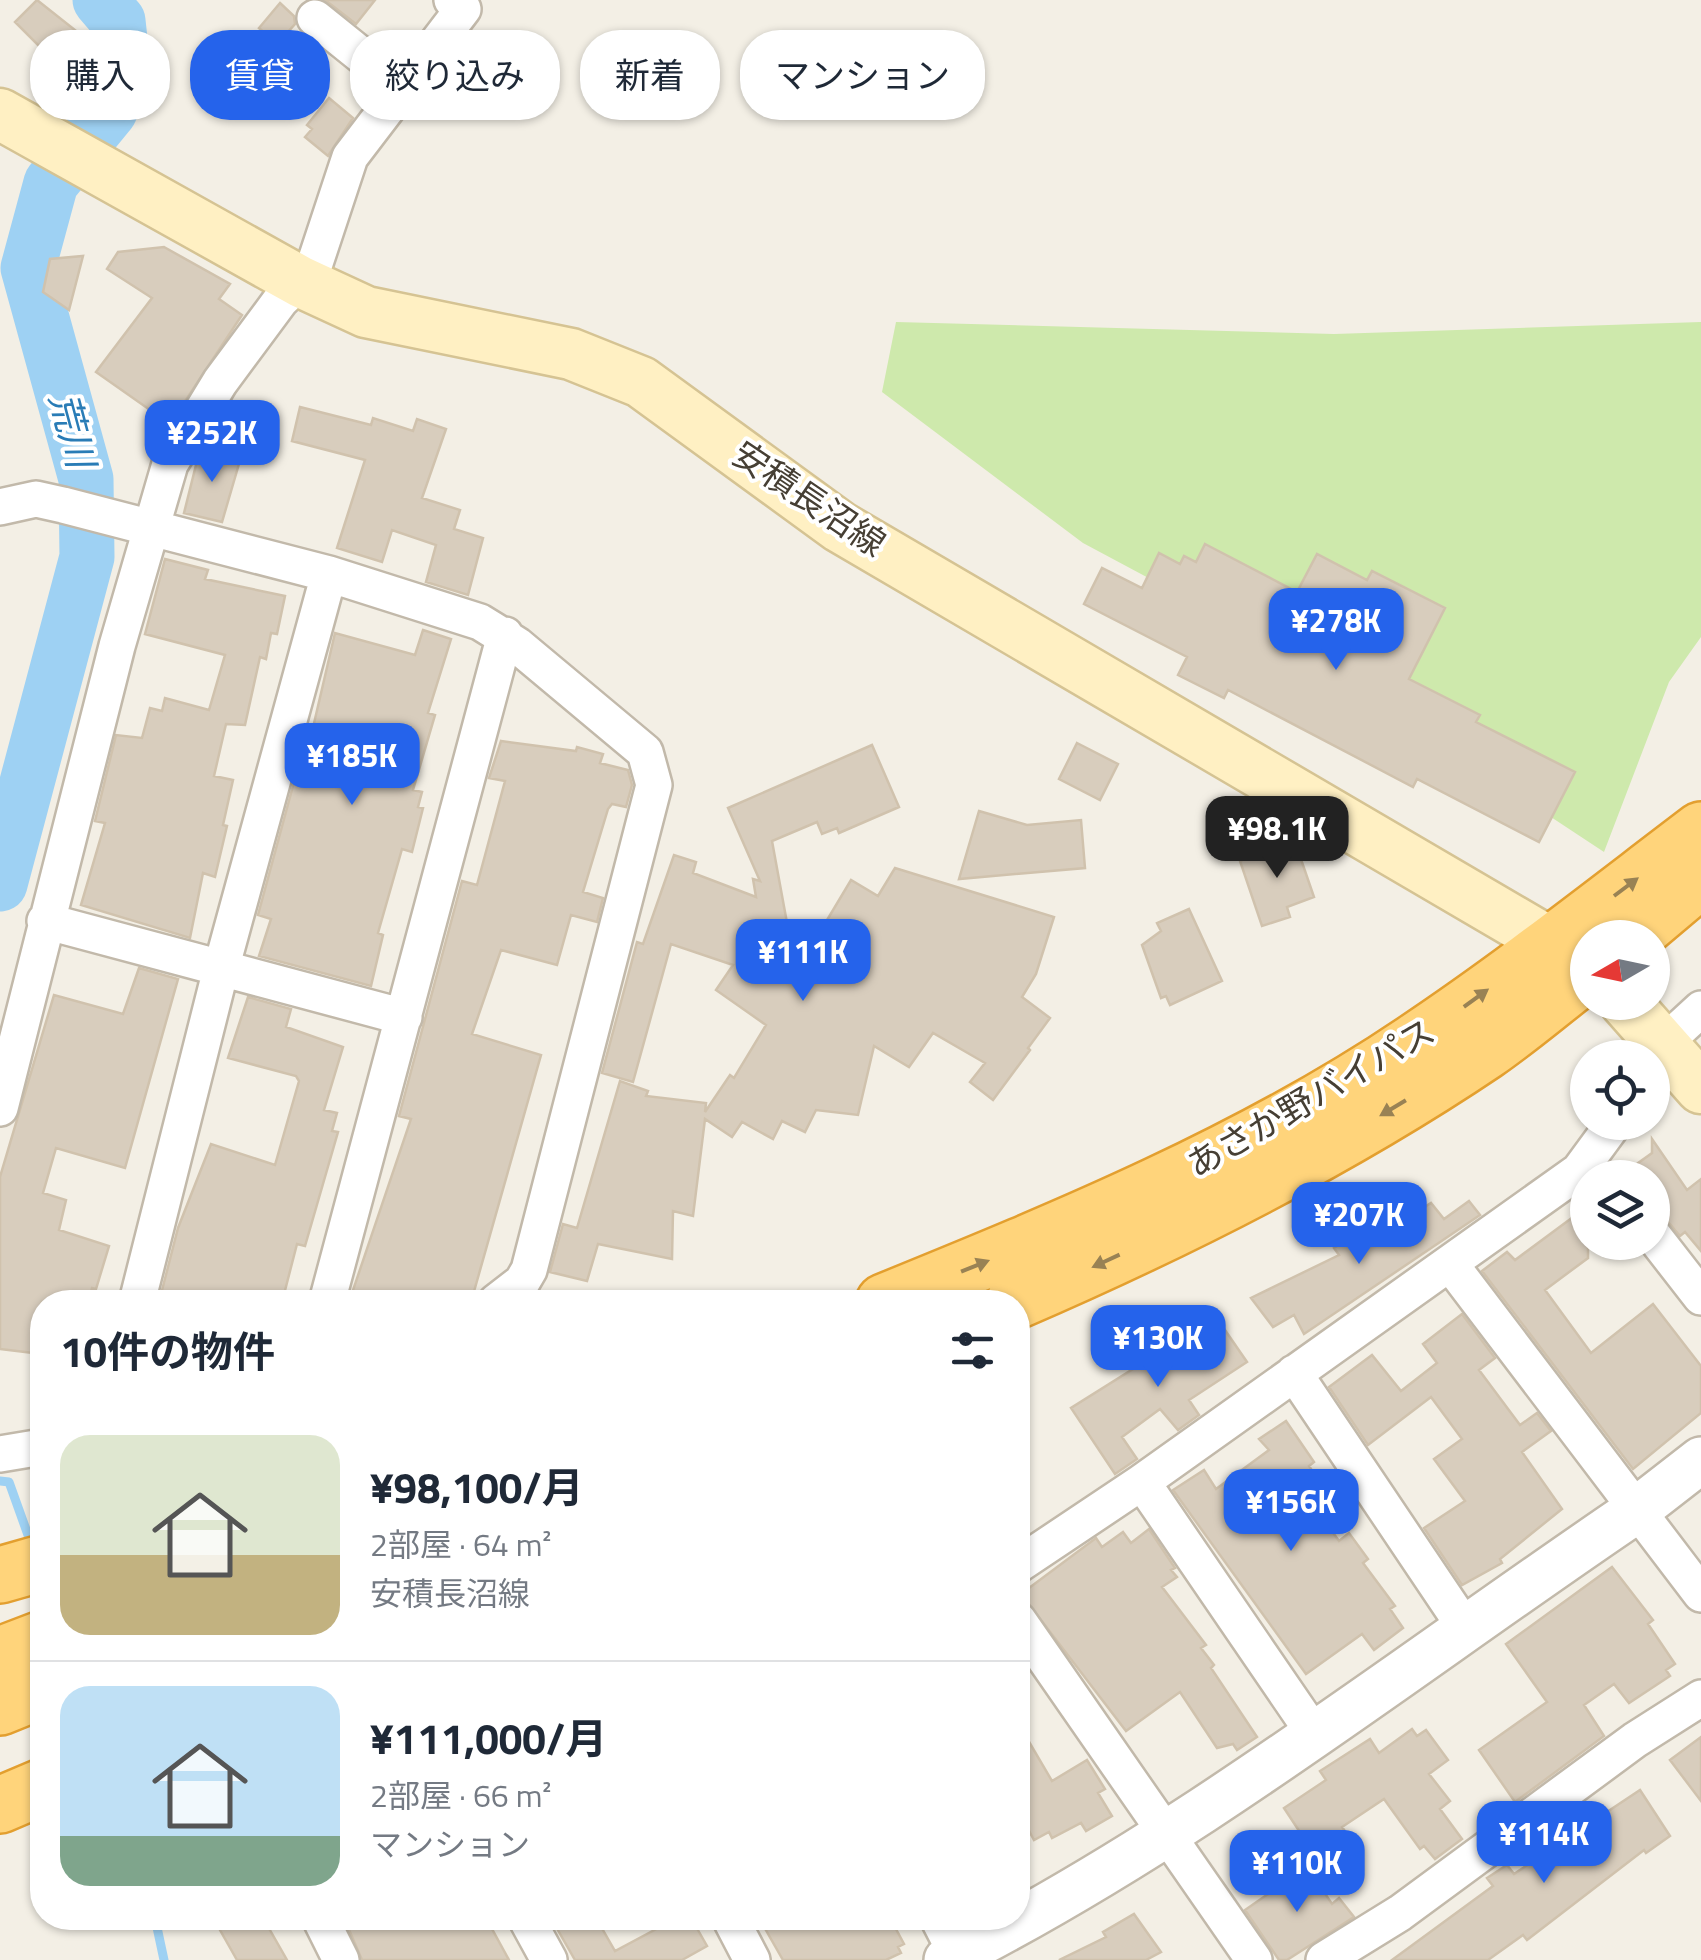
<!DOCTYPE html>
<html lang="ja">
<head>
<meta charset="utf-8">
<style>
  :root { --surface:#fff; --page:#f2f2f3; --text:#1f2937; --muted:#747a83; --line:#e0e1e3; --accent:#2563eb }
  body { margin:0; font-family:"Titillium Web","Noto Sans JP",sans-serif; background:var(--page); color:var(--text); height:100vh; display:flex; flex-direction:column; font-size:38px; white-space:nowrap }
  * { box-sizing:border-box; margin:0 }
  p { font-size:32px; color:var(--muted) }
  .icon { flex:none; width:55px; height:55px; fill:none; stroke:currentColor; stroke-width:2; stroke-linecap:round; stroke-linejoin:round }
  .map { position:relative; flex:1; overflow:hidden }
  .details { position:absolute; left:30px; top:1290px; width:1000px; height:640px; display:flex; flex-direction:column; background:var(--surface); border-radius:40px; box-shadow:0 2px 8px #0004 }
  .details>* { flex:none }
  .top-card { position:absolute; left:30px; top:30px; width:1000px; height:90px; display:flex; gap:20px }
  .needle { width:65px; rotate:261deg }
  .fabs { position:absolute; left:1570px; top:920px; display:grid; gap:20px }
  .fabs a { display:grid; place-items:center; width:100px; height:100px; border-radius:50%; background:var(--surface); box-shadow:0 2px 8px #0004; font-size:50px }
  .price { position:absolute; translate:-50% -85px; padding:0 22px; border-radius:20px; background:var(--accent); color:#fff; font-size:32px; line-height:65px; filter:drop-shadow(0 2px 5px #0008) }
  .price::after { content:''; position:absolute; left:50%; top:60px; width:30px; height:22px; margin-left:-15px; background:inherit; clip-path:polygon(0 0,100% 0,50% 100%) }
  .price.current { background:#222; color:#fff }
  ul { padding:0; list-style:none }
  li { display:flex; align-items:center; gap:30px; height:250px; padding:0 30px }
  li+li { border-top:2px solid var(--line) }
  li span { display:grid; place-items:center; flex:none; width:280px; height:200px; border-radius:30px; color:#555 }
  li>.icon { margin-inline-start:auto }
  span .icon { width:120px; height:120px; fill:#fffc; stroke-width:1 }
  li b { font-size:42px }
  h2 { display:flex; justify-content:space-between; align-items:center; height:120px; padding:0 30px; font-size:42px }
  .chip { padding:0 35px; border-radius:40px; background:var(--surface); box-shadow:0 2px 8px #0004; font-size:35px; line-height:90px }
  .chip.current { background:var(--accent); color:#fff }
  .map>svg:first-child { display:block }
</style>
</head>
<body>
<div class="map">
<svg width="1701" height="1960" viewBox="0 0 1701 1960">
  <rect width="100%" height="100%" fill="#f3efe5"/>
  <path fill="#cee9ac" d="M896 322 1334 334 1701 322V637L1669 682 1604 852 1360 691 1083 543 882 392Z"/>
  <g fill="none" stroke-linecap="round" stroke-linejoin="round">
    <path stroke="#9ed1f3" stroke-width="9" d="M0 1481 9 1482 33 1549
      M155 1918 164 1960"/>
    <path stroke="#9ed1f3" stroke-width="55" d="M0 884 87 557 86 479 28 268 51 183 110 111 120 87 123 67 118 21 100 0"/>
  </g>
  <path fill="#d8cdbd" stroke="#d0c2ad" stroke-width="2.5" d="M37 0 75 30 69 36 77 43 56 63 15 22Z
    M325 0H375L356 24Z
    M280 3 294 16 295 24 277 44 259 28Z
    M329 98 353 118 328 156 305 137 312 129 307 125Z
    M164 247 230 284 219 299 242 315 170 424 96 372 152 298 107 269 118 252Z
    M83 256 69 310 43 292 50 259Z
    M300 407 371 425 373 418 413 431 417 419 446 429 422 498 460 510 454 529 483 538 468 595 426 582 436 545 392 530 382 562 337 548 365 460 292 441Z
    M205 448 241 457 222 522 184 513 197 461Z
    M1205 544 1297 592 1317 554 1367 580 1372 571 1445 608 1409 679 1480 715 1476 722 1575 772 1539 842 1417 779 1413 787 1228 690 1224 698 1178 675 1187 657 1084 604 1102 568 1142 588 1159 553 1180 564 1184 556 1196 562Z
    M165 559 208 570 205 579 285 596 277 634 271 633 266 659 260 657 245 725 226 724 214 776 233 780 223 825 227 826 215 877 203 873 190 938 81 905 105 823 95 821 116 735 142 738 150 708 162 711 165 698 209 710 225 655 145 634Z
    M423 630 451 639 428 713 435 715 413 790 422 792 418 807 423 808 412 852 402 849 378 933 383 935 371 986 259 956 271 919 258 915 300 760 305 762 335 633 415 655Z
    M501 741 576 751 577 747 603 754 600 763 628 770 632 785 626 807 612 804 608 809 583 892 603 898 597 922 571 915 557 965 501 950 472 1034 541 1055 471 1302H349L411 1119 399 1116 462 881 477 885 505 781 489 778Z
    M1077 743 1118 764 1100 800 1059 779Z
    M872 745 899 807 839 833 837 828 822 834 817 822 772 841 796 972 851 880 878 896 895 868 1054 917 1036 974 1022 997 1050 1018 1028 1048 1030 1050 993 1100 970 1082 985 1063 933 1033 909 1067 874 1046 858 1115 816 1110 805 1132 782 1121 773 1139 742 1122 732 1137 705 1119 693 1216 673 1211 672 1259 598 1244 587 1281 550 1272 563 1224 577 1228 620 1081 648 1091 646 1096 706 1103 705 1112 730 1075 734 1078 766 1025 716 990 733 965 671 944 633 1082 602 1073 637 942 643 944 674 855 696 862 693 873 756 897 753 879 760 881 728 808Z
    M979 811 1027 825 1081 820 1085 868 959 879Z
    M1294 839 1314 897 1287 907 1290 917 1262 926 1240 861Z
    M1189 909 1222 981 1170 1005 1166 996 1161 998 1142 945 1161 931 1157 923Z
    M139 968 178 979 125 1168 56 1148 43 1193 66 1200 59 1230 109 1246 96 1289 92 1288 88 1302H42V1354L0 1349V1177L54 995 123 1014Z
    M248 997 291 1009 286 1027 343 1047 324 1110 337 1113 332 1131 338 1132 305 1246 297 1244 282 1302H159L178 1228 211 1144 275 1165 299 1081 296 1076 228 1058Z
    M1652 1139 1687 1190 1701 1179V1251L1685 1232 1680 1236 1652 1203V1178H1617L1652 1153Z
    M1469 1201 1480 1215 1304 1334 1294 1315 1273 1327 1251 1298 1339 1255 1334 1248 1373 1222 1382 1234 1431 1203 1444 1219Z
    M1588 1206V1258L1545 1290 1591 1353 1653 1304 1701 1366V1413L1633 1469 1482 1271 1507 1252 1515 1260Z
    M1462 1314 1495 1358 1479 1370 1520 1425 1537 1413 1551 1431 1522 1452 1562 1509 1500 1559 1502 1563 1462 1585 1424 1528 1465 1501 1434 1459 1462 1439 1431 1397 1368 1445 1329 1387 1372 1355 1401 1391 1437 1363 1423 1344Z
    M1216 1317 1247 1362 1189 1400 1199 1415 1178 1430 1160 1409 1122 1437 1137 1459 1115 1474 1071 1408Z
    M1286 1421 1314 1462 1309 1466 1319 1481 1303 1491 1339 1541 1349 1533 1368 1559 1363 1563 1395 1606 1390 1609 1403 1628 1374 1650 1362 1634 1306 1674 1173 1490 1204 1470 1216 1489 1269 1450 1259 1439Z
    M1149 1529 1175 1568 1171 1570 1177 1577 1162 1587 1206 1645 1201 1648 1214 1665 1211 1668 1257 1737 1237 1750 1233 1744 1217 1748 1180 1692 1126 1731 1021 1594 1096 1538 1102 1547 1123 1532 1131 1543Z
    M1612 1567 1653 1620 1648 1624 1675 1664 1666 1670 1670 1676 1629 1703 1614 1684 1584 1705 1604 1736 1515 1802 1479 1750 1547 1702 1506 1644Z
    M1018 1723 1052 1781 1087 1760 1105 1789 1098 1793 1112 1816 1086 1831 1081 1823 1052 1838 1049 1832 1034 1840 1018 1810Z
    M1412 1729 1417 1736 1426 1730 1448 1760 1429 1774 1450 1801 1440 1809 1462 1839 1435 1859 1424 1846 1420 1849 1384 1799 1342 1827 1347 1834 1315 1855 1284 1808 1326 1780 1320 1771 1370 1739 1379 1753Z
    M1701 1737V1801L1670 1760Z
    M1640 1790 1670 1836 1646 1853 1644 1850 1527 1940 1523 1935 1488 1960H1392L1493 1886 1487 1878 1507 1865 1514 1874Z
    M1307 1867 1332 1904 1339 1898 1354 1917 1287 1960H1279L1245 1910Z
    M1134 1914 1161 1952 1146 1960H1059L1106 1937 1103 1932Z
    M242 1918H263L287 1960H237L220 1930Z
    M344 1918H486L509 1960H362Z
    M551 1918H596L615 1951 677 1918H691L707 1946 682 1960H575Z
    M759 1918H890L904 1944 898 1947 901 1953 886 1960H783Z"/>
  <g fill="none" stroke-linecap="round" stroke-linejoin="round">
    <g stroke="#c2b9aa" stroke-width="40">
      <path id="minor" d="M315 18 402 88
        M0 507 36 499 63 505 329 574 480 622 517 645 645 752 654 785 529 1270 522 1282 496 1302
        M45 921 404 1017
        M1652 1061 1663 1044 1701 1009
        M0 1108 117 646 170 464 220 382 280 301 313 269 350 157 463 9 452 0
        M1652 1234 1701 1297
        M1451 1265 1701 1594
        M137 1302 221 969 329 574
        M327 1302 505 635
        M1294 1373 1464 1626
        M0 1454 42 1447
        M1142 1482 1313 1732
        M1018 1565 1142 1482 1579 1171 1615 1122
        M1018 1620 1254 1960
        M320 1918 341 1960
        M526 1918 549 1960
        M730 1918 752 1960
        M938 1918 957 1955
        M1324 1960 1400 1913 1635 1740 1701 1698"/>
    </g>
    <g stroke="#c2b9aa" stroke-width="50">
      <path id="tertiary" d="M947 1960C1192 1836 1411 1662 1638 1509L1701 1460"/>
    </g>
    <g stroke="#d5c393" stroke-width="55">
      <path id="secondary" d="M0 114 301 282 366 312 571 354 641 382 840 527 1583 962
        M1625 1002 1701 1088"/>
    </g>
    <g stroke="#e39f2f" stroke-width="60">
      <path id="trunk" d="M1631 938 1701 879
        M884 1302C1066 1228 1251 1152 1414 1042 1513 976 1606 902 1701 830
        M1014 1302C1176 1232 1338 1151 1485 1052 1520 1028 1553 999 1588 973
        M0 1575 42 1563
        M0 1655 42 1639
        M0 1707 42 1690
        M0 1805 42 1787"/>
    </g>
    <use href="#minor" stroke="#fff" stroke-width="35"/>
    <use href="#tertiary" stroke="#fff" stroke-width="45"/>
    <use href="#secondary" stroke="#fff0c3" stroke-width="50"/>
    <use href="#trunk" stroke="#ffd47b" stroke-width="55"/>
  </g>
  <defs><path id="oneway-solid" d="M-6-.8H1V-3.2L6.5 0L1 3.2V.8H-6Z" transform="scale(2.5)"/></defs>
  <g fill="#998254">
    <use href="#oneway-solid" transform="translate(1626 887) rotate(-37)"/>
    <use href="#oneway-solid" transform="translate(1476 998) rotate(-36)"/>
    <use href="#oneway-solid" transform="translate(1393 1108) rotate(149)"/>
    <use href="#oneway-solid" transform="translate(1106 1261) rotate(155)"/>
    <use href="#oneway-solid" transform="translate(975 1266) rotate(-22)"/>
  </g>
  <g text-anchor="middle" stroke-width="8" stroke-linejoin="round" paint-order="stroke">
    <g font-size="35" fill="#463f34" stroke="#fff">
      <text transform="translate(809 499) rotate(34)" y="12">安積長沼線</text>
      <text transform="translate(1311 1098) rotate(-30)" y="12">あさか野バイパス</text>
    </g>
    <g font-size="38" font-style="italic" fill="#297cb6" stroke="#fff">
      <text transform="translate(72 430) rotate(75)" y="13">荒川</text>
    </g>
  </g>
</svg>
<div class="fabs">
<a><svg class="needle" viewBox="-14 -14 28 28"><path d="M0-13l5 13h-10z" fill="#e53935"/><path d="M0 13l5-13h-10z" fill="#747a83"/></svg></a>
<a><svg class="icon" aria-label="locate" viewBox="0 0 24 24"><circle cx="12" cy="12" r="6"/><path d="M12 2v4M12 18v4M2 12h4M18 12h4"/></svg></a>
<a><svg class="icon" aria-label="layers" viewBox="0 0 24 24"><path d="M12 4l9 5-9 5-9-5zM3 14l9 5 9-5"/></svg></a>
</div>
<b class="price" style="left:212px;top:485px">¥252K</b>
<b class="price" style="left:1336px;top:673px">¥278K</b>
<b class="price" style="left:352px;top:808px">¥185K</b>
<b class="price current" style="left:1277px;top:881px">¥98.1K</b>
<b class="price" style="left:803px;top:1004px">¥111K</b>
<b class="price" style="left:1359px;top:1267px">¥207K</b>
<b class="price" style="left:1158px;top:1390px">¥130K</b>
<b class="price" style="left:1291px;top:1554px">¥156K</b>
<b class="price" style="left:1544px;top:1886px">¥114K</b>
<b class="price" style="left:1297px;top:1915px">¥110K</b>
<div class="top-card">
<a class="chip">購入</a>
<a class="chip current">賃貸</a>
<a class="chip">絞り込み</a>
<a class="chip">新着</a>
<a class="chip">マンション</a>
</div>
<section class="details">
<h2>10件の物件<svg class="icon" aria-label="filters" viewBox="0 0 24 24"><path d="M4 7h16M4 17h16"/><circle cx="9" cy="7" r="2"/><circle cx="15" cy="17" r="2"/></svg></h2>
<ul>
<li><span style="background:linear-gradient(#dfe7d0 60%,#c2b280 0)"><svg class="icon" aria-label="home" viewBox="0 0 24 24"><path d="M3 11l9-7 9 7M6 9v11h12V9"/></svg></span><div><b>¥98,100/月</b><p>2部屋 · 64 m²</p><p>安積長沼線</p></div></li>
<li><span style="background:linear-gradient(#bfe0f5 75%,#7fa58c 0)"><svg class="icon" aria-label="home" viewBox="0 0 24 24"><path d="M3 11l9-7 9 7M6 9v11h12V9"/></svg></span><div><b>¥111,000/月</b><p>2部屋 · 66 m²</p><p>マンション</p></div></li>
</ul>
</section>
</div>
</body>
</html>
